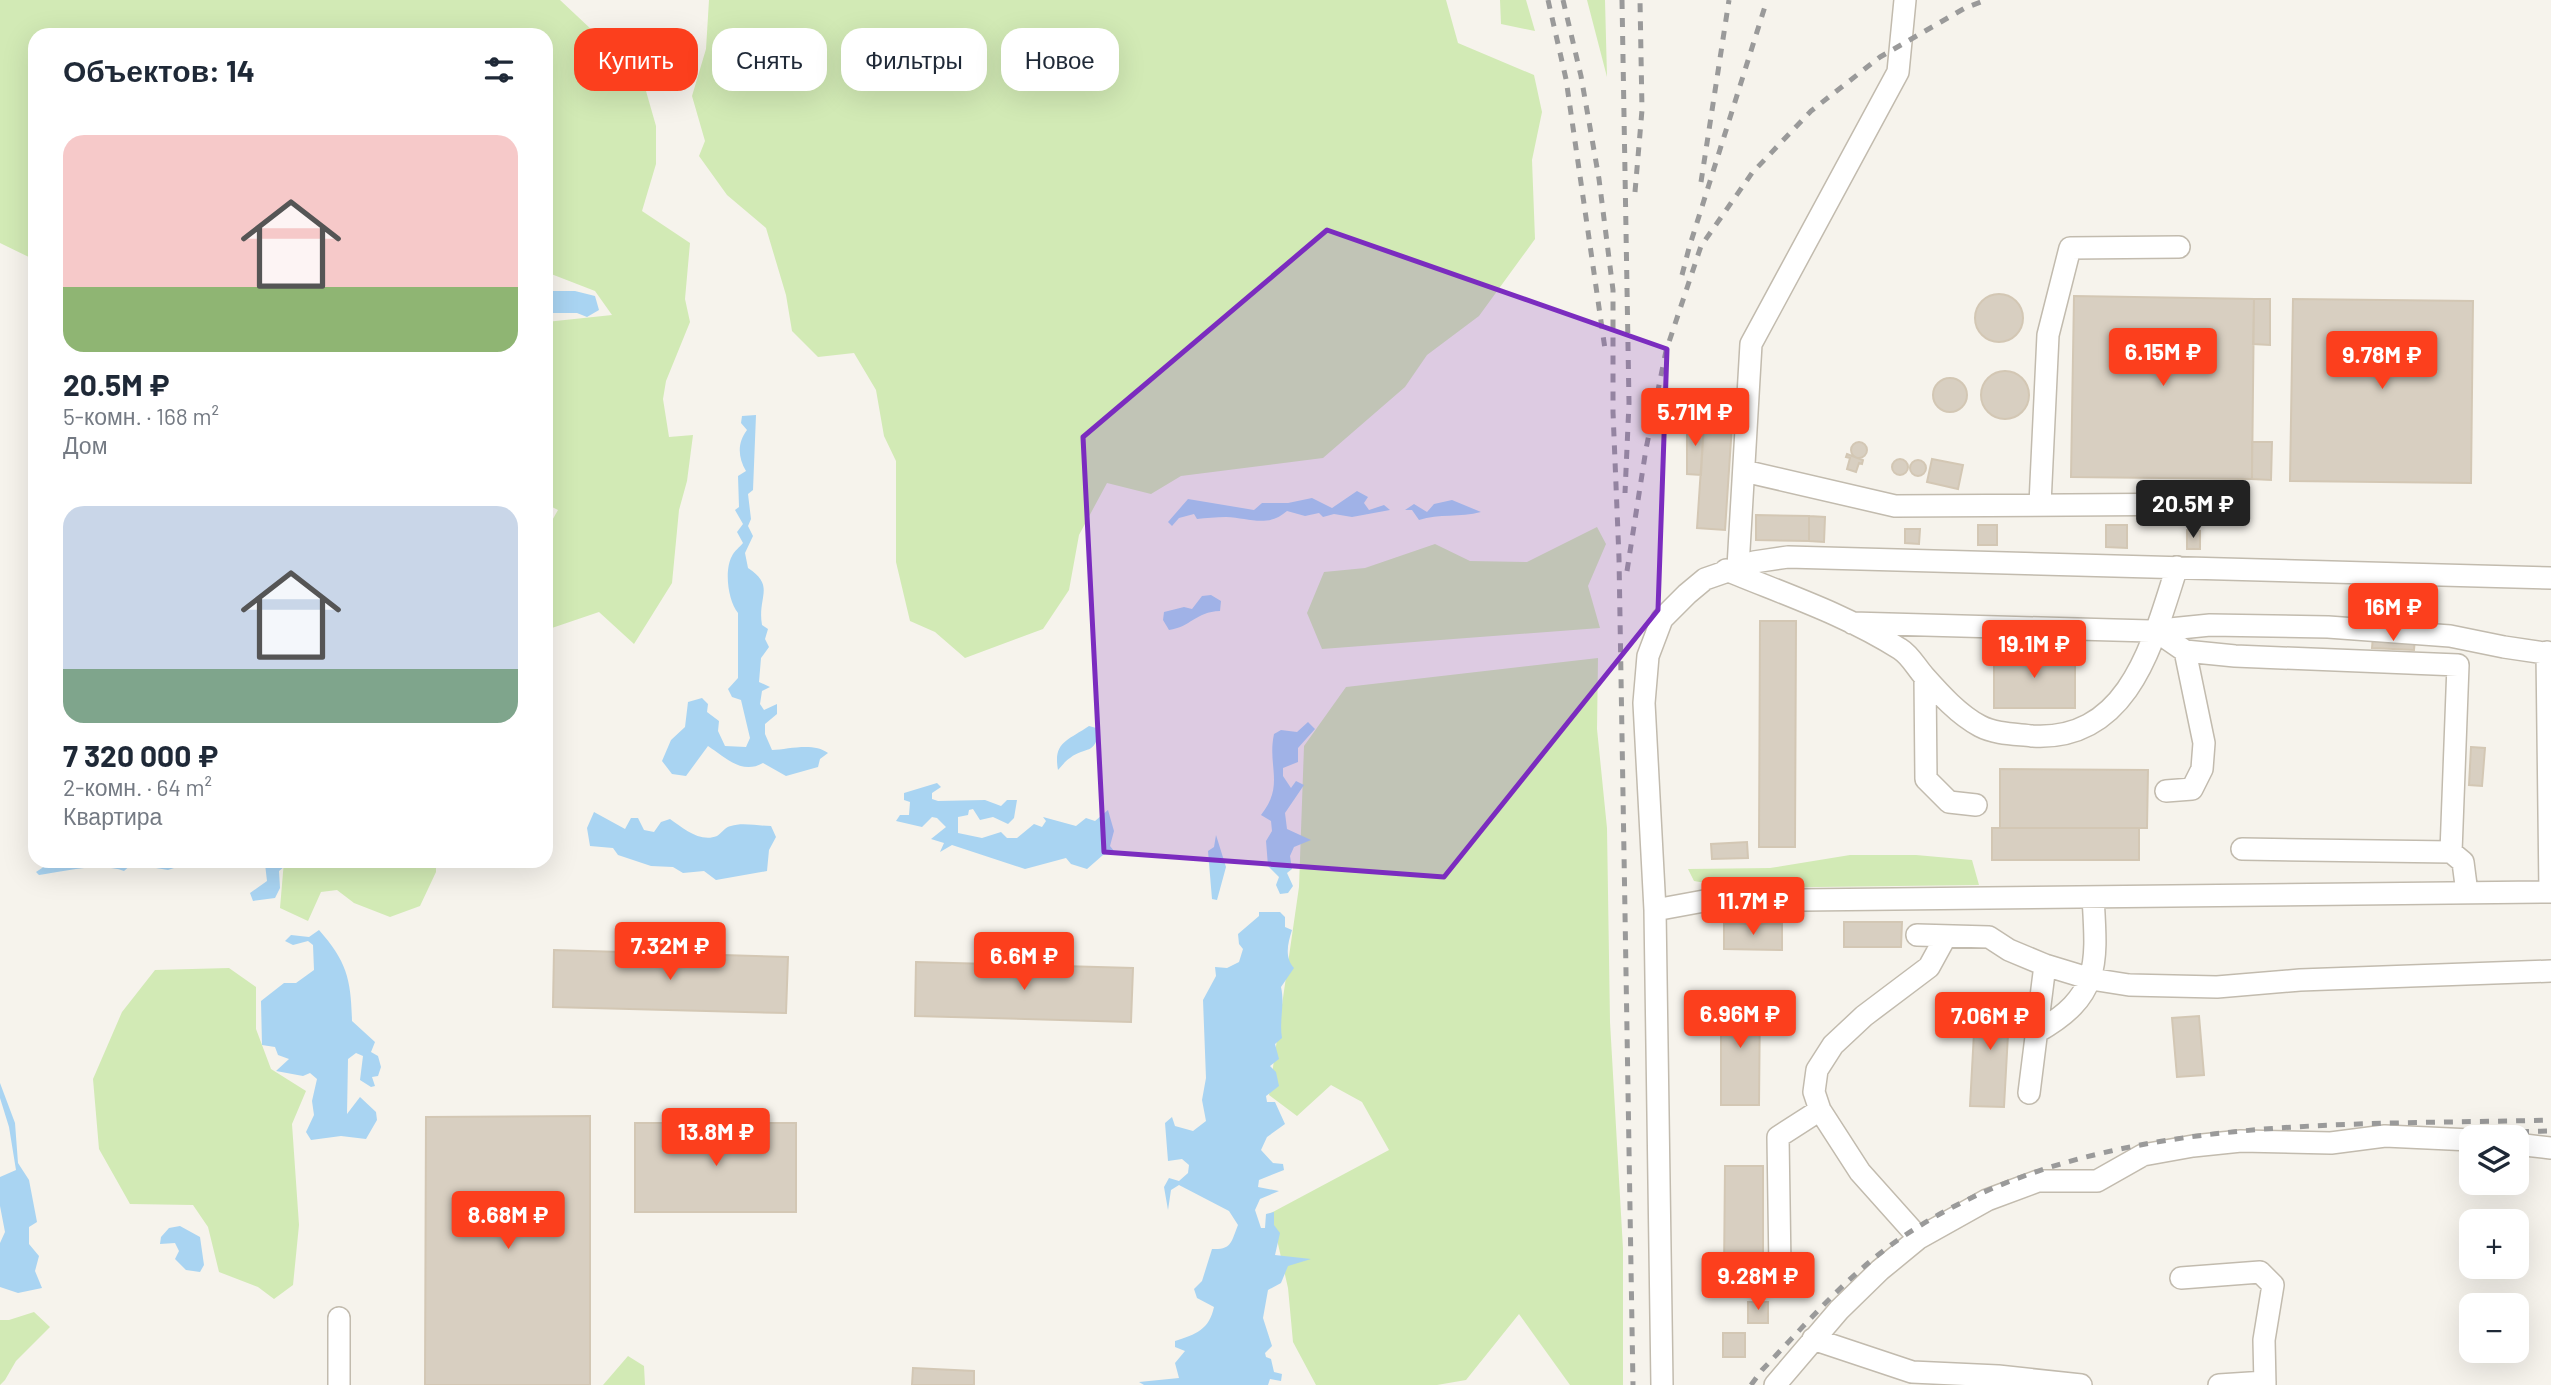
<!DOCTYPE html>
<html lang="ru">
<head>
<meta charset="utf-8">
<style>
  :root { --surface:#fff; --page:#f6f6f7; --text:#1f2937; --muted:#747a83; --accent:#fc3f1d }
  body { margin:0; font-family:Barlow,sans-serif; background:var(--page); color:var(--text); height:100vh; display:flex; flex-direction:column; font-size:26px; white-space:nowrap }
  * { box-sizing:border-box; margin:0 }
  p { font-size:23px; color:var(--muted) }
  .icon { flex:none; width:38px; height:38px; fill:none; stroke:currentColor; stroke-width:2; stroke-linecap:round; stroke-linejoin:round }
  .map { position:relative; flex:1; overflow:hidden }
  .sheet { position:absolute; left:28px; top:28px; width:525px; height:840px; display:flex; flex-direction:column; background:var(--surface); border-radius:21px; box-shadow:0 7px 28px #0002 }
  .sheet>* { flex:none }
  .top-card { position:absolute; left:574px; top:28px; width:665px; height:63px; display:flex; gap:14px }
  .tools { position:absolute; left:2459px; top:1125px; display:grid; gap:14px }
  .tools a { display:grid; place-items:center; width:70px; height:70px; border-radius:14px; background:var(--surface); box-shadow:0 7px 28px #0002; font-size:35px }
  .price { position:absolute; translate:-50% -60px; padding:0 16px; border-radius:7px; background:var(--accent); color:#fff; font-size:23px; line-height:46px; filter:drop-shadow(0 2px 4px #0008) }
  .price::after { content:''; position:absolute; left:50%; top:42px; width:21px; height:16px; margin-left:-10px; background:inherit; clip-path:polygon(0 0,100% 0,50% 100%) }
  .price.current { background:#222; color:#fff }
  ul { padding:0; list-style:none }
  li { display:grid; align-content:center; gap:14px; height:371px; padding:0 35px }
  li span { display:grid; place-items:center; height:217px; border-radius:21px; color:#555 }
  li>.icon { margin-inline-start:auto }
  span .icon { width:126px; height:126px; fill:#fffc; stroke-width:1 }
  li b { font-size:30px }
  h2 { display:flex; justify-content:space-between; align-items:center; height:84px; padding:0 35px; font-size:30px }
  .tag { padding:0 24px; border-radius:21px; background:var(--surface); box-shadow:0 7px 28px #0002; font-size:24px; line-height:63px }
  .tag.current { background:var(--accent); color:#fff }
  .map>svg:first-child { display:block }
</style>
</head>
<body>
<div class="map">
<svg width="2551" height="1385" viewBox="0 0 2551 1385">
  <rect width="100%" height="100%" fill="#f6f3ec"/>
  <path fill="#d2eab5" d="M0 0H560L642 77 656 126V164L642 211 690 243 685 299 690 322 666 381 663 399 669 437 693 435 687 481 679 510 672 583 634 644 599 612 546 630V531L558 510 546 504V322L612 315 595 291 546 272V35H35V260L0 243Z
    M709 0H1446L1458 43 1534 75 1542 112 1532 160 1535 239 1479 316 1427 355 1405 387 1323 458 1181 476 1151 494 1107 483 1079 535 1069 590 1043 629 965 658 935 632 910 621 896 562V461L884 436 876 390 854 353 818 357 792 331 786 295 766 228 727 195 699 156 705 141 692 96 706 49Z
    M1500 0H1526L1535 31 1501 24Z
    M1587 0H1605L1607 77Z
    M1597 527 1606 544 1588 586 1600 628 1322 649 1307 613 1324 572 1365 568 1435 544 1470 561 1527 562Z
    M1598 658 1597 729 1607 828 1610 1022 1623 1249V1385H1570L1519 1314 1466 1380 1437 1385H1316L1293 1342 1288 1288 1271 1213 1389 1150 1362 1102 1331 1085 1297 1116 1269 1095 1299 887 1304 746 1346 687Z
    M1850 855H1916L1972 860 1979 885 1734 888 1694 881 1688 869 1770 868Z
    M284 861H436V872L420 906 390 917 354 903 337 890 321 892 308 921 280 908Z
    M229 968 256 987V1029L271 1069 306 1091 292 1124 299 1225 293 1285 274 1299 258 1287 219 1272 208 1227 193 1205 130 1204 99 1149 93 1079 122 1012 155 970Z
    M34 1312 50 1327 16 1361 5 1380 0 1385V1320H9Z
    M628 1356 644 1366 645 1385H603Z"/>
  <path fill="#a9d4f2" d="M546 291H575L595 296 599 310 587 317 577 313H546Z
    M756 415 753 490 748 494 751 519 748 526 753 536 745 553 748 568C776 586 757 597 762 625L768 629 765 639 769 647 761 658 759 682 770 687 762 691 760 704 764 710 777 704V714L765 724V734L772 750C789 749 814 742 828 753L820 759 818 767 786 776 763 763C742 775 726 758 708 746L686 776 672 774 662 761 671 740 685 727 688 702 702 698 708 704 707 712 719 721 718 731 725 746 746 747 750 738 741 700 732 697 728 689 738 678V613C728 601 724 570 732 556 734 551 740 547 743 543L737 532 743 524 735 510 739 507 738 476 746 471C738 457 737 443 747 430L741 423 742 416Z
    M1357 491 1368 497 1364 503 1369 510 1384 505 1390 510 1352 517 1334 514 1323 517 1319 513 1305 516 1287 511C1268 528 1249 518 1226 517 1216 517 1206 518 1197 519L1194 514 1179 518 1172 526 1168 522 1188 499 1254 510 1262 503H1288L1312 498 1332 508Z
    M1452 500 1481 512C1460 518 1439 513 1419 520L1412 510H1405L1414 504 1427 512 1434 504Z
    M1211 595 1221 601 1220 611C1195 612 1191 627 1169 630L1163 620 1164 612 1184 607 1192 609 1202 596Z
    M1308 722 1315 729 1298 748V762L1283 768V776L1291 788 1296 781 1304 785 1285 813 1287 829 1311 840 1294 847 1290 856 1292 869 1287 873 1293 886 1288 893 1280 894 1276 885 1279 877 1268 866 1266 841 1272 831 1271 821 1261 815C1285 785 1267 766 1274 734L1281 730 1297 732Z
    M1089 726 1100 729C1094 757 1087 745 1070 758 1065 761 1062 766 1058 770 1053 742 1067 741 1089 726Z
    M937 783 941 787 932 793V799L938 801 985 800 1001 806 1007 800H1017L1014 818 1008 824 993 817 980 820 973 809 969 810 968 815 958 817V833L982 838 1001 832 1007 838H1017L1034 824 1042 827 1046 821 1043 817 1076 826 1086 818 1095 821 1108 810 1114 831 1110 846 1114 851 1103 855 1087 869 1071 864 1066 858 1025 869 952 845 940 852 944 843 931 839 946 827 937 818 932 817 922 827 896 821 900 815H909L910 802 904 800V793Z
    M594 812 625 829 631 818H638L644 830 654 832 661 822 670 819C683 828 700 843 717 836 722 833 725 827 731 826 742 822 759 826 771 826L776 837 769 850 767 871 716 880 704 871 683 873 673 867 651 866 618 855 613 848 590 846 587 828Z
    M1216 835 1226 867 1217 900 1212 899 1208 851 1214 847Z
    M64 861H192V862L168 870 132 864 124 871C103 862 63 871 39 875L36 872 48 864Z
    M267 861 290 862 279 871 280 888 275 898 253 901 250 893 267 881 265 864Z
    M1259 912H1280L1285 917V927L1292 930C1288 943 1284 957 1294 968L1281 987C1285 1005 1279 1020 1282 1038L1275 1044 1279 1059 1270 1066 1276 1072 1279 1086 1266 1096 1267 1102H1275L1285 1124 1267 1137 1261 1150 1273 1163 1283 1164 1284 1170 1259 1180 1258 1187 1279 1191 1260 1199 1255 1210 1261 1228H1265L1266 1214 1274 1212V1225L1280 1233 1275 1255 1311 1259 1288 1266 1281 1283 1268 1290 1263 1318 1272 1346 1265 1353 1266 1357 1271 1359 1274 1372 1282 1374 1281 1381 1270 1379 1268 1385H1144L1139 1382 1179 1378 1175 1363 1185 1351 1175 1347V1341C1196 1334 1209 1330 1214 1307L1197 1298 1194 1289 1202 1281 1212 1249C1232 1250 1231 1242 1238 1225L1229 1211 1179 1185 1171 1190 1168 1210 1164 1187 1169 1178 1179 1181 1188 1173 1189 1165 1182 1159 1168 1161 1165 1123 1172 1117 1175 1126 1193 1131 1206 1121 1202 1100 1206 1078 1203 1000 1216 976 1215 967 1227 968 1239 962 1243 949 1239 944 1238 934 1259 916Z
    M319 930C347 962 351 979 352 1021L375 1042 371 1052 378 1056 381 1067 378 1076 372 1077 375 1086 371 1087 360 1080 363 1056 356 1053 348 1059 347 1114 360 1097 376 1112 377 1120 366 1139 341 1136 311 1140 306 1132 314 1115 312 1101 317 1079 310 1073 303 1076 276 1071 289 1059 278 1055 275 1047 262 1045 261 1001 284 983H296L314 970 313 945 308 941 293 945 285 941 291 935 309 937Z
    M0 1083 15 1123 18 1163 29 1180 37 1222 29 1227V1244L39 1256 35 1271 42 1288 18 1293 0 1287V1243L5 1232 0 1206V1177L16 1170 9 1127 0 1098Z
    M180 1226 200 1237 204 1265 200 1272 186 1270 175 1259 179 1251 175 1243 160 1244 161 1237 169 1228Z"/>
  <path fill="#d8cfc1" stroke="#d3c7b4" stroke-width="2" d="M1975 318a24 24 0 1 1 48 0a24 24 0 1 1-48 0Z
    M2074 296 2254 299 2252 479 2071 477Z
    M2254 299H2270V345L2253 344Z
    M2293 299 2473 301 2471 483 2290 481Z
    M1981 395a24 24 0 1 1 48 0a24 24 0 1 1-48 0Z
    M1933 395a17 17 0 1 1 34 0a17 17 0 1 1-34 0Z
    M1687 422 1704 423 1701 475 1687 474Z
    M1704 423 1732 425 1725 530 1697 528Z
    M2252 442H2272L2271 480 2252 479Z
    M1851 450a8 8 0 1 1 16 0a8 8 0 1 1-16 0Z
    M1847 454 1863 460 1862 464 1859 463 1856 472 1847 469 1850 458 1846 457Z
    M1932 459 1963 465 1958 489 1927 482Z
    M1892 467a8 8 0 1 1 16 0a8 8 0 1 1-16 0Z
    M1910 468a8 8 0 1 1 16 0a8 8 0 1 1-16 0Z
    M1756 515 1809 516V541L1756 540Z
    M1809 516 1825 517 1824 542 1809 541Z
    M1978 525H1997V545H1978Z
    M2106 525H2127V548L2106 547Z
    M1905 529H1920L1919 544 1905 543Z
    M2187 530 2200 531V549H2187Z
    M1760 621H1796L1795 847H1759Z
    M2373 636 2415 638 2414 650 2372 648Z
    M1994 651H2075V708H1994Z
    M2471 747 2485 748 2482 786 2469 785Z
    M2000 769 2148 770 2147 828H2000Z
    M1992 828H2139V860H1992Z
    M1747 842 1748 858 1712 859 1711 844Z
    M1844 922H1902L1901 947H1844Z
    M1724 924H1782V950L1724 949Z
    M554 950 788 957 786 1013 553 1007Z
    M916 962 1133 968 1131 1022 915 1016Z
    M1721 996H1760L1759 1105H1721Z
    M1976 996 2010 998 2004 1107 1970 1106Z
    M2199 1016 2204 1075 2177 1077 2172 1018Z
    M590 1116V1385H425L426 1117Z
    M635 1123H796V1212H635Z
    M1725 1166H1763V1273H1724Z
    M1748 1302H1768V1323H1748Z
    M1723 1333H1745V1357H1723Z
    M913 1368 974 1371V1385H912Z"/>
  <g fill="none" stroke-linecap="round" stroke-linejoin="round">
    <g stroke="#c2bbae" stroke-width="24">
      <path id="minor" d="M1744 471 1895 506 2215 504
        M2040 504 2048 335 2070 248 2179 247
        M1738 567 1751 344 1898 72 1905 0
        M1726 570C1784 594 1847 615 1900 649 1910 655 1916 667 1924 676 1940 694 1959 715 1980 726 1995 734 2015 734 2032 736 2130 742 2153 641 2177 567
        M1852 623 2150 631 2210 625 2328 627 2450 636 2504 647 2551 654
        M2156 631 2185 651 2235 656 2458 665 2451 852 2242 849
        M2547 652 2550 892
        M1925 677 1926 779 1949 802 1976 805
        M2166 791 2192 789 2202 769 2204 743 2185 651
        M2451 852 2463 862 2467 893
        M1655 910 1704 901 2551 892
        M1917 935 1989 937 2009 950 2045 965 2091 979 2129 985 2217 987 2300 980 2551 971
        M2037 1032C2101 996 2097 964 2093 897
        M2029 1093 2045 965
        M2516 1144 2551 1148
        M1919 1238 1860 1172 1820 1110 1814 1092 1817 1070 1833 1045 1864 1016 1929 967 1946 936
        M1780 1268 1778 1137 1820 1110
        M2181 1278 2260 1272 2273 1285 2264 1340 2265 1385
        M1813 1339 1912 1372 1998 1376 2081 1385
        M339 1385V1318
        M1662 1385 1655 910 1644 703 1648 656 1662 619 1687 594 1705 579 1754 562 1788 557 2551 578
        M1775 1385 1839 1310 1880 1270 1919 1238 1987 1200 2038 1181H2097L2143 1155 2193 1146 2241 1141 2331 1143 2385 1136 2471 1140
        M2219 1385 2265 1382"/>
    </g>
    <use href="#minor" stroke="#fff" stroke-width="21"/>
    <path stroke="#9a9a9a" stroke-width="5" stroke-dasharray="9 9" stroke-linecap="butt" d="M1548 0 1566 79 1605 349
      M1563 0 1581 76 1599 179 1613 290V412L1619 558 1633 1385
      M1622 0 1629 403 1625 493
      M1701 182 1729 0
      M1635 192 1642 110 1640 0
      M1682 275 1689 248 1767 0
      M1627 571 1646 449 1666 351 1701 246 1752 173 1811 111 1880 57 1965 8 1986 0
      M2502 1132 2551 1131
      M1751 1385 1762 1370C1810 1320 1854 1267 1913 1230 2098 1112 2340 1126 2551 1120"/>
  </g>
  <path fill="#7b2cbf" fill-opacity="0.2" stroke="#7b2cbf" stroke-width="5" stroke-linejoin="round" d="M1327 230 1667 349 1658 610 1444 877 1104 852 1083 437Z"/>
</svg>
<div class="tools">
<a><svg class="icon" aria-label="layers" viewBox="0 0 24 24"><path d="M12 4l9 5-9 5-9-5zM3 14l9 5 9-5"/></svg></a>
<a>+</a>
<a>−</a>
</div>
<b class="price" style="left:2163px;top:388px">6.15M ₽</b>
<b class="price" style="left:2382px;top:391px">9.78M ₽</b>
<b class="price" style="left:1695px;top:448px">5.71M ₽</b>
<b class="price current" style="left:2193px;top:540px">20.5M ₽</b>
<b class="price" style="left:2393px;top:643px">16M ₽</b>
<b class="price" style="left:2034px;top:680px">19.1M ₽</b>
<b class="price" style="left:1753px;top:937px">11.7M ₽</b>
<b class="price" style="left:670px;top:982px">7.32M ₽</b>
<b class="price" style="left:1024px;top:992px">6.6M ₽</b>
<b class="price" style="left:1740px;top:1050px">6.96M ₽</b>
<b class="price" style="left:1990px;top:1052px">7.06M ₽</b>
<b class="price" style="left:716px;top:1168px">13.8M ₽</b>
<b class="price" style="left:508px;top:1251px">8.68M ₽</b>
<b class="price" style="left:1758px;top:1312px">9.28M ₽</b>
<div class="top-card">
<a class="tag current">Купить</a>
<a class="tag">Снять</a>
<a class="tag">Фильтры</a>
<a class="tag">Новое</a>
</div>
<section class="sheet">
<h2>Объектов: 14<svg class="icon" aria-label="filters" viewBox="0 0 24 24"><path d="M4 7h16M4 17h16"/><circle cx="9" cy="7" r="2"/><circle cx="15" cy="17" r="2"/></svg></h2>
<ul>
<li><span style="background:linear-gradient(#f6c9c9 70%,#8fb573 0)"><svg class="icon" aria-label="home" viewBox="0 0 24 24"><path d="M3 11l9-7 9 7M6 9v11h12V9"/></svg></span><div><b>20.5M ₽</b><p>5-комн. · 168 m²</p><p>Дом</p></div></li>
<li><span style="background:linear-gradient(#c9d6e8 75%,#7fa58c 0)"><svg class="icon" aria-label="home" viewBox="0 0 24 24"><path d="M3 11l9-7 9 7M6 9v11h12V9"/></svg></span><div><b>7 320 000 ₽</b><p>2-комн. · 64 m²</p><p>Квартира</p></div></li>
</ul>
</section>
</div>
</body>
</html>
